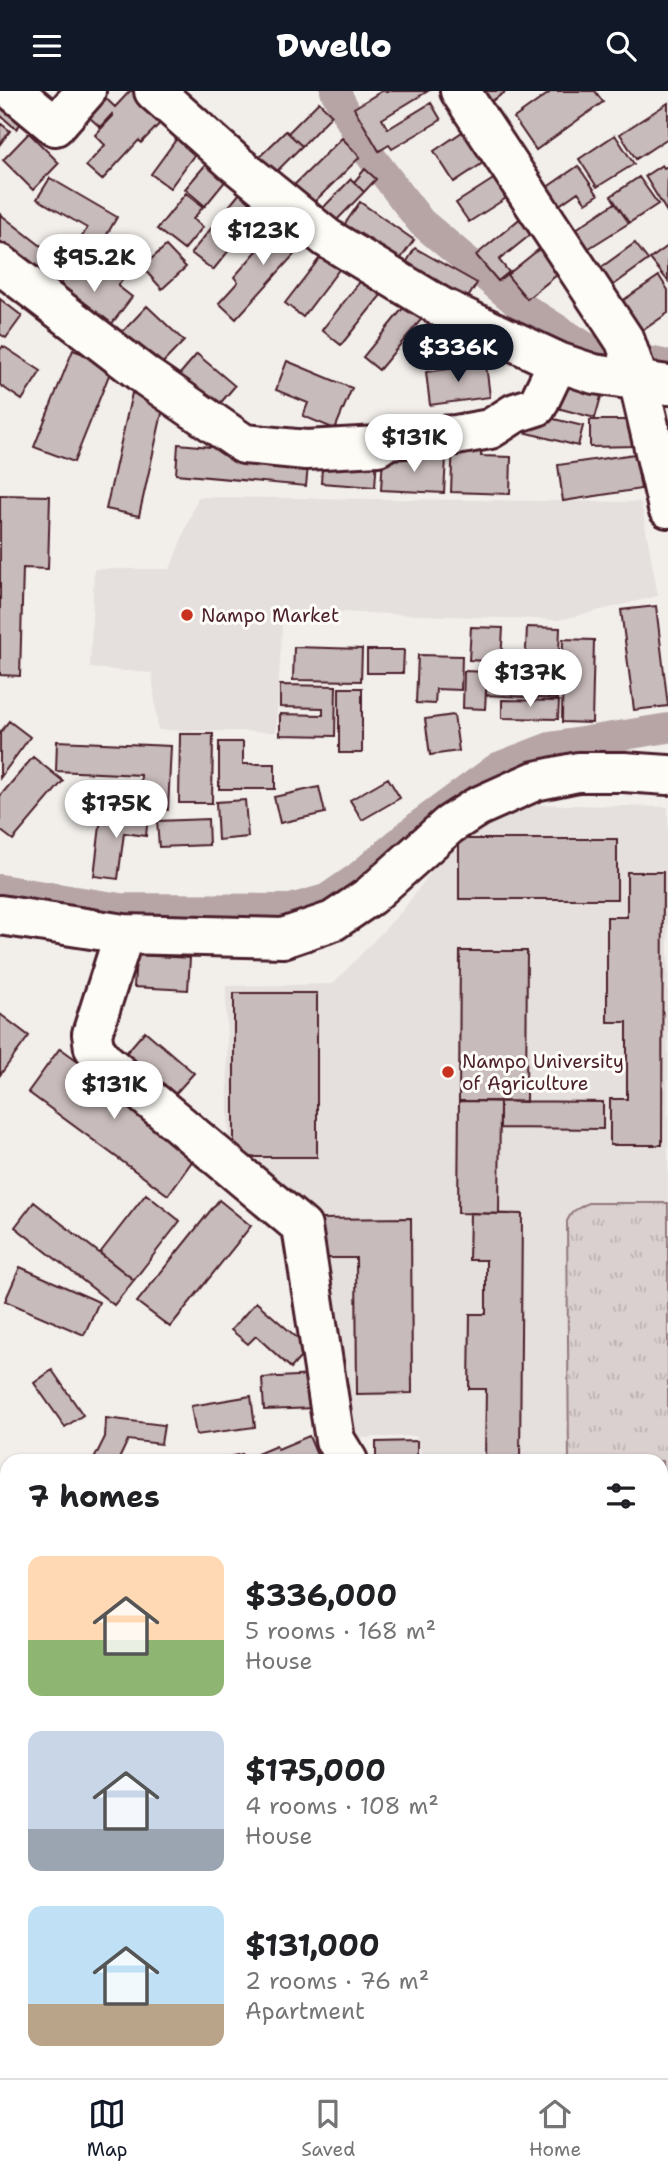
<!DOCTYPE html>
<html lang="en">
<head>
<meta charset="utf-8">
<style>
  :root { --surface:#fff; --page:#f6f6f6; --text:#202124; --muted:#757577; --line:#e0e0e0; --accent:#111827 }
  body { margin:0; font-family:"Shantell Sans",sans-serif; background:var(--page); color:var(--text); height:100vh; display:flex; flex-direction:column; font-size:26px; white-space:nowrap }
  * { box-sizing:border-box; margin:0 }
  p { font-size:23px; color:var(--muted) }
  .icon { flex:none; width:38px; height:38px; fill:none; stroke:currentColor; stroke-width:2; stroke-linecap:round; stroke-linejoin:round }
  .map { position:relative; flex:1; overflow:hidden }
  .panel { position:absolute; left:0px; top:1363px; width:668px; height:625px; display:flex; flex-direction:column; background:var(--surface); border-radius:21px 21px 0 0; box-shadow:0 2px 5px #0004 }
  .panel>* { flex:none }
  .price { position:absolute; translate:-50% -60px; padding:0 16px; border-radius:24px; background:#fff; color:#222; font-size:23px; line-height:46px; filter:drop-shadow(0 2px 4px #0008) }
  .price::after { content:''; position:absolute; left:50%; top:42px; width:21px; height:16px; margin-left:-10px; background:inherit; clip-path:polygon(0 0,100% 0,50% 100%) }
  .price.current { background:var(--accent); color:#fff }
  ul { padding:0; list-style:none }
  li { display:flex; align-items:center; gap:21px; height:175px; padding:0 28px }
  li span { display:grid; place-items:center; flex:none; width:196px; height:140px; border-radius:14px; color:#555 }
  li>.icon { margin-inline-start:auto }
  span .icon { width:84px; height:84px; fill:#fffc; stroke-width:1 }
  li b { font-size:30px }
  h2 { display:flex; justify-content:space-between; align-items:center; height:84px; padding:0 28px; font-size:30px }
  header { display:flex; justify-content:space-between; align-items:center; height:91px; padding:0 28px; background:var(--accent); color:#fff; font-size:32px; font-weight:800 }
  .tabs { display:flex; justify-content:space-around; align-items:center; height:98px; border-top:2px solid var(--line); background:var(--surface); font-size:19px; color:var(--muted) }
  .tabs a { display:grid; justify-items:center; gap:4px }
  .tabs .current { color:var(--accent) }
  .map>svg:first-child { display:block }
</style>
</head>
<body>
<header><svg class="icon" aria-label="menu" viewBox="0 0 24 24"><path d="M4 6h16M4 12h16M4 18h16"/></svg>Dwello<svg class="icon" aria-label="search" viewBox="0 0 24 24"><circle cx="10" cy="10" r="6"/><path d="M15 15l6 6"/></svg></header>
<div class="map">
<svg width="668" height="1987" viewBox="0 0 668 1987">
  <defs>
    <pattern id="grass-tufts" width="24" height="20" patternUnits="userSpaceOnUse" patternTransform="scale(1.75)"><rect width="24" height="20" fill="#d9d0cf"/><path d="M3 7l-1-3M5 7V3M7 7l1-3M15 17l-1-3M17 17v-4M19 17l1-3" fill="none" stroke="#bcb2b2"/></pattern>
  </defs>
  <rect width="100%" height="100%" fill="#f2efeb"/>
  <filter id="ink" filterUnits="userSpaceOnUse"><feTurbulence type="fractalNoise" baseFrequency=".0143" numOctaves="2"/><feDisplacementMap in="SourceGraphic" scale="14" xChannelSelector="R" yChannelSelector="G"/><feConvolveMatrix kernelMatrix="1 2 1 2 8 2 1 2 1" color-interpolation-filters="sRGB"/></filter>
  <g filter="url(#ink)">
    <path fill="#e5dfdd" d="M198 406 641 411 658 505 559 529 283 519 276 641 158 639 152 582 90 577 94 478H170Z
      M523 713 668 716V1413H662V1370H424L416 1345 352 1347 308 1127 229 1067 226 895 333 893 403 819 457 745Z"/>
    <path fill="url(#grass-tufts)" stroke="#92787d" stroke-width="2" d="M588 1112H668V1407H662V1370H569L567 1130 572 1121Z"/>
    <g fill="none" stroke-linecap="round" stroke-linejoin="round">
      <path stroke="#b7a5a6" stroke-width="30" d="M335 0 366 59 421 131 521 215 589 258 668 274
        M0 798 120 817 291 818 326 808 358 786 423 731 498 676 550 656 668 637"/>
    </g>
    <path fill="#c8bbbb" stroke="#4a1f2b" stroke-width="2" d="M0 0 32 21 16 38 0 24Z
      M98 0 115 16 130 0H140L167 25 141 52 139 49 102 89 86 75 105 54 95 44 113 25 112 23 100 36 79 17Z
      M382 0H428L382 28 388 38 431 12 441 29 392 58 389 54 379 60 354 17Z
      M479 0H507L487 13Z
      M552 0H595L603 11 536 59 514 27Z
      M319 11 332 24 302 55 288 42Z
      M668 12V47L636 68 620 43Z
      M0 32 10 40 0 53Z
      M468 37 489 68 454 91 434 60Z
      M286 40 302 55 270 87 254 71Z
      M29 42 59 72 33 99 3 69Z
      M181 42 200 56 170 97 151 83Z
      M615 44 634 73 597 96 579 68Z
      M342 47 360 66 305 120 287 101Z
      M212 66 232 82 205 115 185 98Z
      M662 74 664 77 668 75 667 121 645 85Z
      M578 75 598 104 586 112 578 101 555 117 543 99Z
      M365 78 376 88 364 101 354 91Z
      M498 85 511 104 469 131 456 112Z
      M639 86 658 113 629 132 611 105Z
      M50 87 117 126 94 166 76 156 87 137 37 108Z
      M351 88 364 101 332 134 319 121Z
      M244 97 266 114 213 179 191 162Z
      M186 102 203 116 193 128 203 136 184 159 157 138Z
      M360 111 414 149 394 177 340 140Z
      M615 112 629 132 586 159 573 140Z
      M0 123 63 172 44 196 0 162Z
      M523 125 535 140 499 169 509 181 498 190 476 164Z
      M285 128 308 148 236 228 219 212 238 191 234 186Z
      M635 152 648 169 608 198 596 180Z
      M166 155 186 176 162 198 142 176Z
      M543 155 563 179 527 208 507 184Z
      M668 155V190L650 168Z
      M415 157 477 192 461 218 400 182Z
      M326 159 344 172 303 226 285 212Z
      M81 167 94 177 100 169 124 187 118 195 132 206 104 243 52 204Z
      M366 183 386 198 341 254 322 239Z
      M659 185 668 199V222L639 242 619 212Z
      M0 208 22 225 6 247 0 243Z
      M408 211 425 224 379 279 363 266Z
      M147 215 184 250 151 284 114 250Z
      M3 255 41 280 22 309 0 294V259Z
      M73 259 113 274 74 371 34 356Z
      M197 263 235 295 211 323 173 291Z
      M287 270 352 297 335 338 303 325 308 312 276 299Z
      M486 273 490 306 430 314 426 281Z
      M553 289 602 302 595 327 546 314Z
      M132 302 165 309 139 425 106 418Z
      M525 321 583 335 578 355 520 340Z
      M590 329H635V355L590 356Z
      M453 347 481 348V365L511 366 510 403 451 401Z
      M178 353 309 365 306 395 176 383Z
      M323 362 377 366 375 396 321 392Z
      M635 363 641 398 563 410 558 374Z
      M383 364 446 367 444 402 381 399Z
      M0 404 50 405 48 478 23 477 20 585 0 584Z
      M656 515 668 615 634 619 621 519Z
      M471 536 503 537 501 571 469 569Z
      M527 536 560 537 557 608 486 604 487 577 525 579Z
      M563 548 594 549 592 632 562 631Z
      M294 556 362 558 361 590 293 589Z
      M367 559H404L403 582H367Z
      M418 564 462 565 461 599 436 598 435 613 416 612Z
      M464 580 487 581 485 618 463 617Z
      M280 594 336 595 335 645 280 644V623L323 624V617L280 616Z
      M339 597H362V662H339Z
      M502 609 559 610 558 628 502 627Z
      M454 624 459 660 430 664 425 628Z
      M9 630 30 646 0 687V642Z
      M180 643H213L212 712H179Z
      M57 650 171 655 168 719 139 717 141 684 56 680Z
      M219 651H243V673H275V698H219Z
      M33 666 63 690 13 749 0 739V705Z
      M388 687 400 707 362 729 350 709Z
      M319 696 325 722 280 732 274 706Z
      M245 709 248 746 218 749 216 711Z
      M102 718 148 724 146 745 124 742 118 788 94 785Z
      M208 728 209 754 159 756 157 730Z
      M459 748H617V808H459Z
      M627 781H663L662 1054H610V1008H627V931H607V826H627Z
      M460 860H527L526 1011 459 1010Z
      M136 864 190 867 188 899 134 896Z
      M234 902H317V1066H234Z
      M0 923 29 945 0 984Z
      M145 940 194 982 168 1011 120 969Z
      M60 957 200 1059 168 1104 28 1001Z
      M459 1010H500L499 1123 458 1122Z
      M500 1010 603 1011V1038L500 1037Z
      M146 1103 180 1130 134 1189 100 1162Z
      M219 1109 251 1135 170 1236 137 1211Z
      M34 1111 134 1189 114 1214 15 1136Z
      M470 1122 522 1123 520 1370H485L486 1298H469L470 1223H486V1169H469Z
      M411 1127 412 1302 357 1303 356 1167H317V1128Z
      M20 1176 99 1211 84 1244 5 1210Z
      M256 1211 309 1257 291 1277 256 1245 248 1253 231 1239Z
      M52 1279 83 1324 65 1336 34 1292Z
      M313 1284 315 1317 264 1319 262 1287Z
      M251 1305 255 1336 196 1344 191 1315Z
      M106 1327 164 1334 161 1353 128 1349 118 1370H93L105 1346Z
      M309 1345 317 1364 303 1370H260L257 1363 276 1355 278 1358Z
      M417 1350V1370H376V1351Z
      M242 1363 243 1370H225L224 1367Z
      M5 1369 15 1370H7V1421L0 1419Z
      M0 1429 7 1430V1476L0 1475Z
      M662 1577 668 1578V1681L662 1709Z
      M0 1597 7 1604V1620L0 1627Z
      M662 1807 668 1810V1854L662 1851Z
      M3 1838 7 1840V1868L0 1863V1842Z
      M7 1911V1973L0 1968V1921Z
      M51 1981H79L75 1987H47Z
      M97 1981H127L124 1987H106Z
      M181 1981H236L244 1987H177Z
      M328 1981H359L355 1987H327L325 1986Z
      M392 1981H418L416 1987H390Z
      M497 1981H524L523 1987H496Z
      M549 1981H611L610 1987H556L557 1984Z"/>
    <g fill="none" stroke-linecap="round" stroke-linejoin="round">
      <g stroke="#4a1f2b" stroke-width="44">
        <path id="minor" d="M13 0 55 35 86 0
          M154 0 236 73 327 147 441 216 558 271 594 283 668 294
          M460 0 625 250 638 288 668 417
          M0 173 147 286 244 353 306 359 378 355 388 348 456 344 490 338 515 322 537 315 558 271
          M0 824 124 843 283 847 333 830 370 805 449 734 477 716 535 690 578 681H624L668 684
          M124 843 92 943 94 957 104 970 302 1136 335 1349 348 1370
          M662 1792 668 1795
          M0 1908 7 1897
          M136 1981 145 1987"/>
      </g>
      <g stroke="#4a1f2b" stroke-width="44">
        <path id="major" d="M662 1958 668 1941"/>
      </g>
      <use href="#minor" stroke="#fdfcf7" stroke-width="38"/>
      <use href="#major" stroke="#fdfcf7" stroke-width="38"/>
    </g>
  </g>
  <g fill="#c8321e" stroke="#fdfcf7" stroke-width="2.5">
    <circle cx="187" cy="524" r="7"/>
    <circle cx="448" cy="981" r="7"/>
  </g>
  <g text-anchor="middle" stroke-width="6" stroke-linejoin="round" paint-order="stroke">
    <g font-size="19" fill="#4a1f2b" stroke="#fdfcf7" text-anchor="start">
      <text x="201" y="531">Nampo Market</text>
      <text x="462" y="977">Nampo University<tspan x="462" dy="22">of Agriculture</tspan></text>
    </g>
  </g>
</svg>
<b class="price" style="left:263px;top:176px">$123K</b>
<b class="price" style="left:94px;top:203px">$95.2K</b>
<b class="price current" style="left:458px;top:293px">$336K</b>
<b class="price" style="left:414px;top:383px">$131K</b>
<b class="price" style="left:530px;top:618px">$137K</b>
<b class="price" style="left:116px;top:749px">$175K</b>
<b class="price" style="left:114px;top:1030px">$131K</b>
<section class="panel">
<h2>7 homes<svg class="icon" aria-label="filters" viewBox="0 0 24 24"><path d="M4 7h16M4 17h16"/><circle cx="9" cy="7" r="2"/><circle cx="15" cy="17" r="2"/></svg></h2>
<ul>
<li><span style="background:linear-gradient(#ffd9b3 60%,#8fb573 0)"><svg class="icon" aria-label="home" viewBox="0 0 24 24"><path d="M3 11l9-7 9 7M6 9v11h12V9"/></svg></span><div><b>$336,000</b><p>5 rooms · 168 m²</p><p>House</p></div></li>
<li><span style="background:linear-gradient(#c9d6e8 70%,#9aa5b1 0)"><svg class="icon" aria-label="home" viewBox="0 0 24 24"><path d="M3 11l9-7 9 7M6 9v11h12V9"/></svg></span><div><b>$175,000</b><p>4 rooms · 108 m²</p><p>House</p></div></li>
<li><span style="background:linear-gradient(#bfe0f5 70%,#b9a48a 0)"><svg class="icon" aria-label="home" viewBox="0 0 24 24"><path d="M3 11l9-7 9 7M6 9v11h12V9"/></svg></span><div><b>$131,000</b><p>2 rooms · 76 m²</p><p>Apartment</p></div></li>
</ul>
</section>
</div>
<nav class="tabs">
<a class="current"><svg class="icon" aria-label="map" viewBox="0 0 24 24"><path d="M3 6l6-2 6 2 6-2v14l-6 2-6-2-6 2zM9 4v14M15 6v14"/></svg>Map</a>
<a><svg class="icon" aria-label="saved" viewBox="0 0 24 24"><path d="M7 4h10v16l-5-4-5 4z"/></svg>Saved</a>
<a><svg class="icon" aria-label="home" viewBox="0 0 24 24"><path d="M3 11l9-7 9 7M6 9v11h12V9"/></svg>Home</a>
</nav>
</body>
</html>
